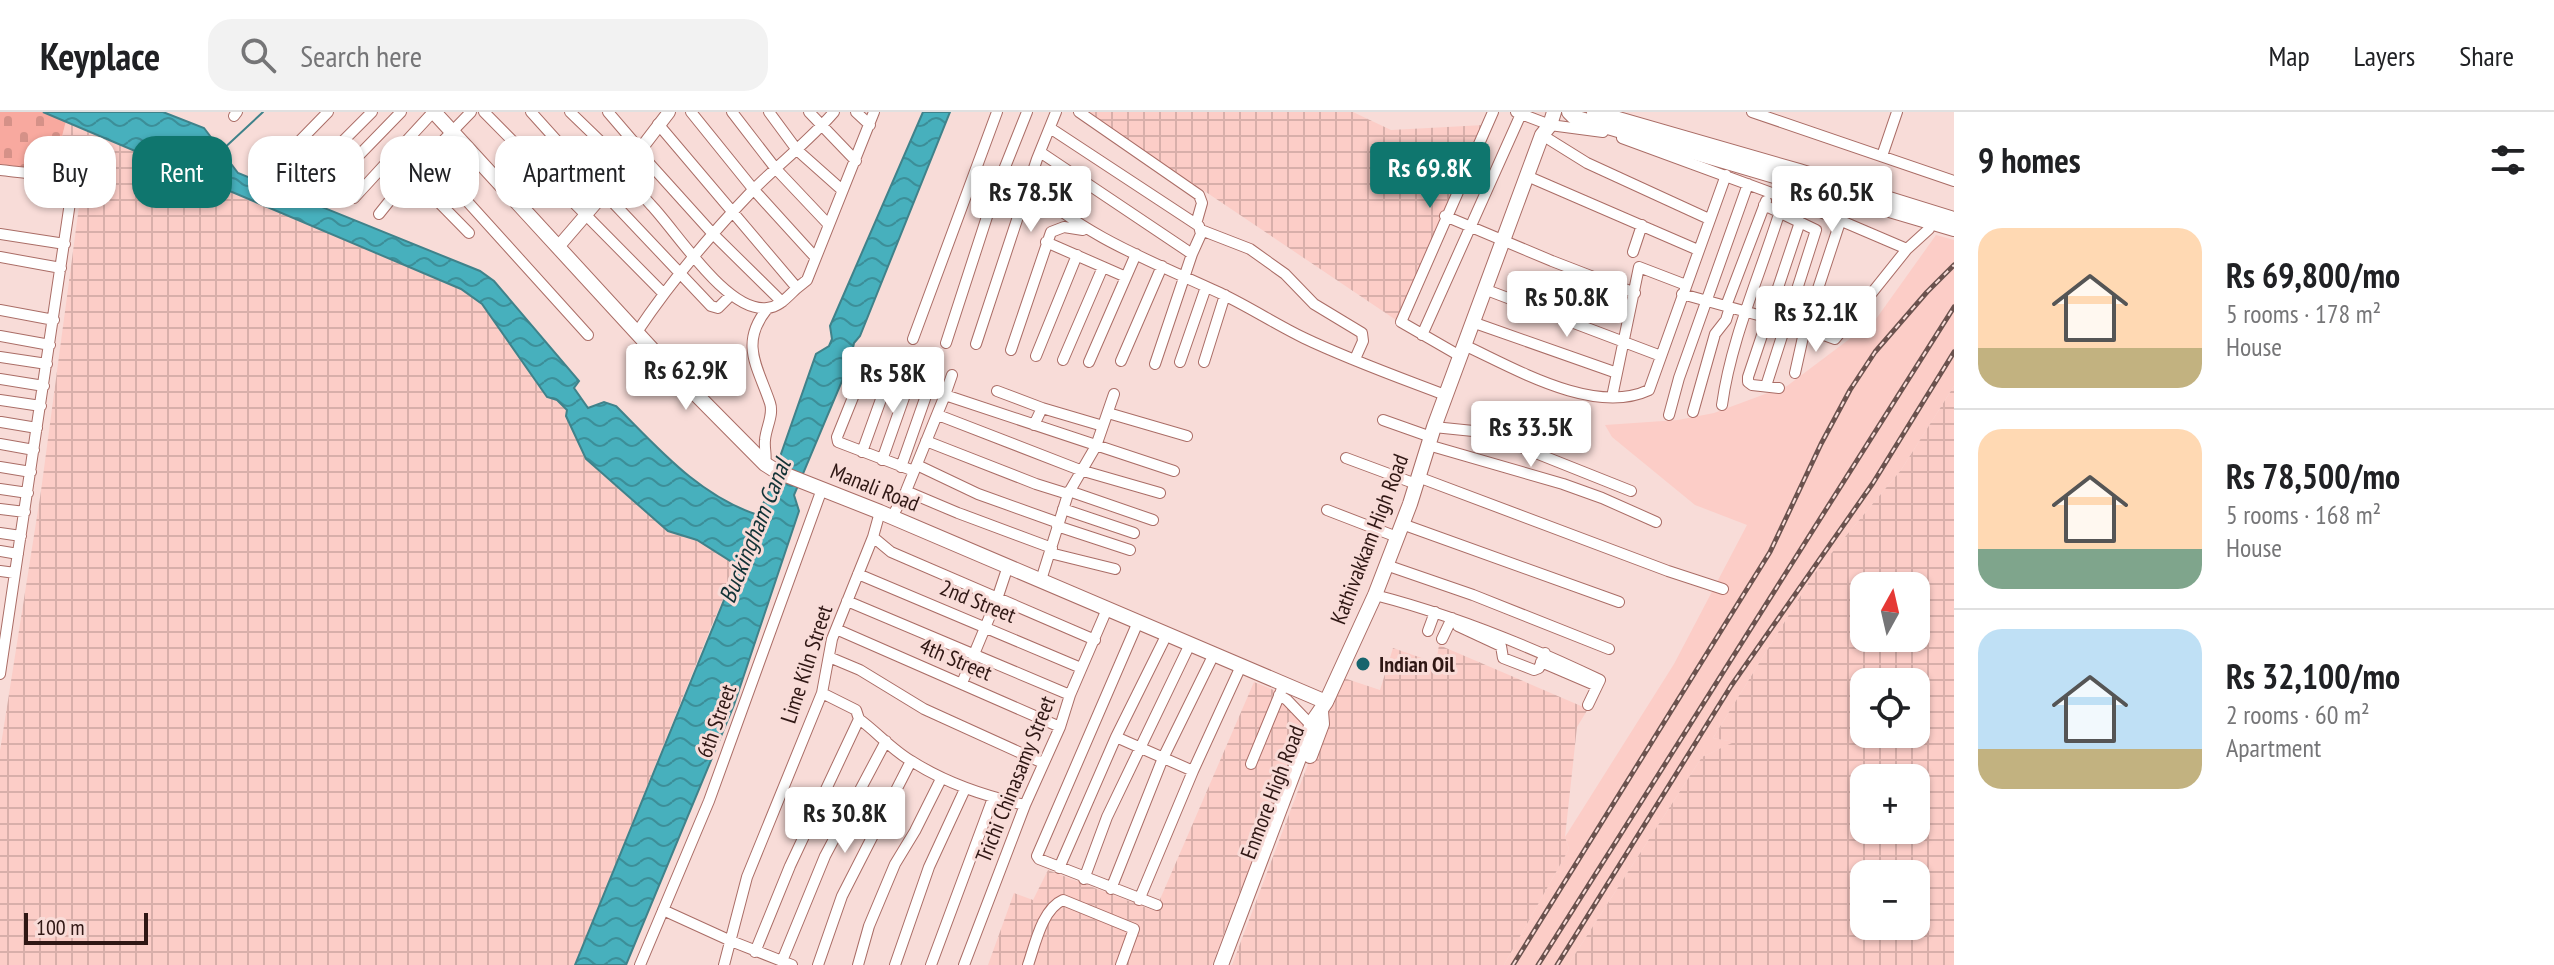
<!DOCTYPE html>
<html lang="en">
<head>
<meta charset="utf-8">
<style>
  :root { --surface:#fff; --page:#f2f2f2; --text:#202124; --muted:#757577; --line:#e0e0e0; --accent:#0f766e }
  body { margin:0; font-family:"PT Sans Narrow",sans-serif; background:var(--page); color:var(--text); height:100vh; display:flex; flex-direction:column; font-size:30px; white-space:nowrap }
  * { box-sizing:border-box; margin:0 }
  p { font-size:26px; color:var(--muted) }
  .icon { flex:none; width:44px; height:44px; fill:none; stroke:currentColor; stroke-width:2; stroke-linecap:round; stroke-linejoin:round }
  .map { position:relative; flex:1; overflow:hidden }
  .sheet { display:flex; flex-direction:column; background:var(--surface); width:600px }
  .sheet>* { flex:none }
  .hud { position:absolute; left:24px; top:24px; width:760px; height:72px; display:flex; gap:16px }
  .needle { width:52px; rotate:8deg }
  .buttons { position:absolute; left:1850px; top:460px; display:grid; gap:16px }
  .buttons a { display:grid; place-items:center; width:80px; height:80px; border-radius:16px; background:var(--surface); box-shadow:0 2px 6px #0004; font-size:40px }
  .scale { position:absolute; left:24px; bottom:20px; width:124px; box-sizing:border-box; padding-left:8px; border:4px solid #2f1714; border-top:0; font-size:22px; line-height:28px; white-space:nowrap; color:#2f1714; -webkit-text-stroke:6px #f8dcd8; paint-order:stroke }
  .price { position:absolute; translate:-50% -68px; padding:0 18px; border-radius:8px; background:#fff; color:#222; font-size:26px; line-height:52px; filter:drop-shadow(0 2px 4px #0008) }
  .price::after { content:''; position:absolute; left:50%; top:48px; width:24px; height:18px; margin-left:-12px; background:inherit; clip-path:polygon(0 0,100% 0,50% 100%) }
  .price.selected { background:var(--accent); color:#fff }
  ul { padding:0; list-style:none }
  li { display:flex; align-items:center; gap:24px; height:200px; padding:0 24px }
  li+li { border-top:2px solid var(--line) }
  li span { display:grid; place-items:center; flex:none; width:224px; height:160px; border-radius:24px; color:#555 }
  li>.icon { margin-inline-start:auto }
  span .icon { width:96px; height:96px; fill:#fffc; stroke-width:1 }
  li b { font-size:34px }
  h2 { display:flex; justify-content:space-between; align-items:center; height:96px; padding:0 24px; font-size:34px }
  .tag { padding:0 28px; border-radius:24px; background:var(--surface); box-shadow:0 2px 6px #0004; font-size:28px; line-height:72px }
  .tag.selected { background:var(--accent); color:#fff }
  header { display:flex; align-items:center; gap:48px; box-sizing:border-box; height:112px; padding:0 40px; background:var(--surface); border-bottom:2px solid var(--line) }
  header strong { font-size:38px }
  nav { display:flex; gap:44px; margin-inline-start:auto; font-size:28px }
  .search { width:560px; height:72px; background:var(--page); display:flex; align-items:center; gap:20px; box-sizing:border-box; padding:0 28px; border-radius:24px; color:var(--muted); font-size:30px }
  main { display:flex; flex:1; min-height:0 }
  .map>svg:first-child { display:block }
</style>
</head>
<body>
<header>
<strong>Keyplace</strong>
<div class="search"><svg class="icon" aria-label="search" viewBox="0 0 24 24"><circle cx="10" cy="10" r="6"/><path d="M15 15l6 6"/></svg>Search here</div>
<nav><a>Map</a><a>Layers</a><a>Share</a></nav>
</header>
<main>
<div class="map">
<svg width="1954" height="853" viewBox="0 0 1954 853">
  <defs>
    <pattern id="industrial-grid" width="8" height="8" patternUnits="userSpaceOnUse" patternTransform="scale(2)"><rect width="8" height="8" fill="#fccdc7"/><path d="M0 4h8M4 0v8" fill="none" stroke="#d8afaa"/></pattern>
    <pattern id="cemetery-stones" width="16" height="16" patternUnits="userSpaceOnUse" patternTransform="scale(2)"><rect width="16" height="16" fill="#f8a99f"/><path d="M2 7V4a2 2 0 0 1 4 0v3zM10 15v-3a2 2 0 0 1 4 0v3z" fill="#d59188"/></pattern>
    <pattern id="water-waves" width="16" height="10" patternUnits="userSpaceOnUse" patternTransform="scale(2)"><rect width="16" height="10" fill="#47b0bd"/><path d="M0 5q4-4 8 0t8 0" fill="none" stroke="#3c8e98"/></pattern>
  </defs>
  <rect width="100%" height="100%" fill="#f8dcd8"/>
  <path fill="#fccdc7" d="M1936 123 1954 128V274L1901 358 1814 462 1713 626 1735 630 1702 645 1568 853H1504L1569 737 1565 725 1674 552 1747 413 1695 393 1612 325 1605 313 1678 308 1714 301 1787 274 1876 207Z"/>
  <path fill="url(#industrial-grid)" fill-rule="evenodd" d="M1087 0H1353L1391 18 1484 13 1396 208Z
    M66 9 461 177 482 192 547 285 557 288 568 299 668 419 697 428 738 454 711 515 575 853H0V639L41 379 82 72 53 59Z
    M1954 274V853H1568L1702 645 1734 630 1713 626 1814 462 1901 358ZM1864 474H1916V526H1864ZM1864 570H1916V622H1864ZM1864 666H1916V718H1864ZM1916 762V814H1864V762Z
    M1439 533 1588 597 1577 615 1565 725 1569 737 1504 853H1232L1341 565 1380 578 1393 536 1436 551Z
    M1254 570 1276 579 1305 610 1212 853H988L1014 781 1033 788 1048 758 1155 799Z"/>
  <path fill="url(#cemetery-stones)" d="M0 0H43L66 9 53 59 0 52Z"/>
  <path fill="url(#water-waves)" stroke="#40828a" stroke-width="2" d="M43 0H163L204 16 238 61 480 159 494 169 579 269 574 276 588 296 604 290 616 294C658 336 699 384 758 403L781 353V342L816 242 829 234 832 227 830 214 923 0H950L860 224 854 231 850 250 794 383 799 399 734 593 626 853H575L738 454 697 428 668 419 628 384 586 347 566 304 567 298 557 288 547 285 482 192 461 177Z"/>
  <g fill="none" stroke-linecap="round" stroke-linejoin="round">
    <path stroke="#40828a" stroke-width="2" d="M220 40 263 0"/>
    <g stroke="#aa6d66" stroke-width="12">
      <path id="minor" d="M484 0 663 181
        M531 0 604 81 711 194 718 196 731 183
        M570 0 627 55
        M608 0 638 35 639 40 713 122 782 190
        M691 0 754 78 815 145
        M732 0 776 57 828 112
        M769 0 797 38 842 78
        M809 0 856 49
        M856 0 870 13
        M1079 0 1199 83 1202 91 1196 112
        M1516 0 1550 13 1603 20
        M1752 0 1954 69
        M234 4 237 0
        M658 12 797 176 807 168 874 0
        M1050 16 1199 114 1201 122 1192 142
        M1542 23 1587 51 1709 107
        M1622 26 1804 93 1907 137
        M1040 40 1192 142 1155 252
        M286 43 328 0
        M1882 44 1897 0
        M428 46 588 223
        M0 58C23 61 54 61 72 77L0 562
        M310 62 372 0
        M411 62 469 121
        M619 64C630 73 642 82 651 93 677 120 727 201 767 196 780 195 788 184 797 176
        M1527 64 1698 138
        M1029 72C1083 125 1156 151 1224 183 1251 196 1277 213 1304 226 1350 248 1398 265 1445 283
        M330 73 401 0
        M354 86 433 0
        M1764 93 1816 118 1766 274
        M379 102 411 62 471 0
        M1445 104 1552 149 1635 181
        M1201 118 1250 137 1285 162 1314 192 1362 221 1363 229 1355 247
        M0 122 65 132
        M1046 130 1126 165 1136 142
        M1633 140 1642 113
        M0 145 61 156
        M1484 177 1661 244
        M1682 182 1805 216 1841 107
        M1726 194 1766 89
        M0 198 54 208
        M1472 210 1617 261
        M637 220C671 169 711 122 754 77 780 51 810 28 834 0
        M1422 223 1521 2
        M0 224 50 233
        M913 227 997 0
        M946 231 995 80 1027 0
        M976 232 1037 47 1056 0
        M1464 233C1514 256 1594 304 1649 278L1726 63
        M1011 238 1051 120 1064 115 1083 118
        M1036 244 1077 143
        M1460 244 1401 210 1493 0
        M0 245 47 252
        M868 248 837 325 838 330 914 359
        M1063 248 1103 155
        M1121 249 1162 154
        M1089 250 1126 165
        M1180 250 1206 175
        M1204 250 1225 183
        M1795 261 1805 216 1835 227 1907 137 1929 117
        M0 267 44 274
        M1779 276 1752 273 1748 270V265L1800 110
        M997 279 1042 296
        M945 283 952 263
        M1612 285 1639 155 1686 173
        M0 288 41 294
        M1722 293C1731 227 1760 163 1780 99
        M1693 300 1715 222 1726 208 1730 195
        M1108 301 1187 324
        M938 303 1080 358 1160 381
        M1669 303 1679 266 1748 72
        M1383 308 1431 325
        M1 310 37 316
        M1034 313 1042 296 1103 314
        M1434 315 1483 320 1631 379
        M926 329 1036 372 1068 382
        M0 332 34 338
        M1428 333 1563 372 1602 386 1656 410
        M862 340 893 254
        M1346 346 1416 372
        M882 348 914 257
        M765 352C767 343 764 337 765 328 766 315 774 303 770 291 758 255 739 232 767 197
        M917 353 978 382 1059 411
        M0 355 31 360
        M901 355 934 261
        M1418 365 1668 459 1723 477
        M0 377 28 381
        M906 379 958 401 1052 436
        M1069 379 1153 408
        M0 397 25 400
        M1063 397 1134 421
        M1327 398 1397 425
        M892 405 906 379 945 283 1174 359
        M1402 412 1619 490
        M1057 414 1130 438
        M0 421 21 424
        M873 425 891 440 1095 528
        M0 439 18 442
        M1050 441 1115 457
        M1386 453 1473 483 1609 537
        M0 459 15 461
        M858 462 1081 556
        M1041 468 1068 382 1096 334 1114 282
        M1375 483C1453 503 1527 533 1600 568L1588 593
        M847 489 1070 583
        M1138 510 1037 744 1039 747 1157 793
        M1458 514 1501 534 1503 546 1534 558 1539 556 1545 541
        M836 517 1060 615
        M1428 519 1435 500
        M1442 527 1452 506
        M829 545 860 558 924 597 1043 651
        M1541 550 1597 574
        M962 571 997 487 1008 454
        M822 581 856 598 859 607C877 620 893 639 913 650 948 672 984 684 1025 693
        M1279 583 1287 588 1311 613
        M1116 625 1193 659
        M1251 652 1284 572
        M1059 756 1116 625 1167 522
        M1084 767 1107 705 1190 532
        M1111 777 1163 646 1214 542
        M1139 788 1193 659 1241 554
        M663 798 731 829 792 853
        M755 840 790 754 859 607
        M782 849 825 744 886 629
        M640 853 709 689 822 377
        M724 853 747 765 822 581 832 527 873 425 880 400
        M818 853 842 784 911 649
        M858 853 869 814 895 752 915 719 941 667
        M895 853 929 755 965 677
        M931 853 993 686
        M964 853 1025 693 1060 615 1070 583 1107 497
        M1028 853C1035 833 1042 797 1063 788L1134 817 1121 853"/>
    </g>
    <g stroke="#aa6d66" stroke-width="14">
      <path id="tertiary" d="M558 135 627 55 669 0"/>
    </g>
    <g stroke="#aa6d66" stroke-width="16">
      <path id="secondary" d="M434 0 660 246 765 352 776 359 880 400 1326 590
        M1569 0 1574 5 1954 117
        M1594 0 1799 59 1954 107
        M1310 644 1322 612 1321 599
        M1221 853 1313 609 1326 590 1375 483 1410 392 1434 315 1542 23 1550 13 1554 0"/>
    </g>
    <use href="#minor" stroke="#fff" stroke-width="10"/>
    <use href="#tertiary" stroke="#fff" stroke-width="12"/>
    <use href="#secondary" stroke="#fff" stroke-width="14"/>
    <g stroke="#6b524e" stroke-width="5">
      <path id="rail" d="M1513 853 1770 440 1821 332 1850 278 1875 240 1927 180 1954 153
        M1538 853 1954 195
        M1557 853 1731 574 1873 371 1954 240"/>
    </g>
    <use href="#rail" stroke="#f8dcd8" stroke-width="2" stroke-dasharray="6" stroke-linecap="butt"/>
  </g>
  <circle fill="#17646d" stroke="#f8dcd8" stroke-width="3" cx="1363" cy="552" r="8"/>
  <g text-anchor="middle" stroke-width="6" stroke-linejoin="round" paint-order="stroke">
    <g font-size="22" fill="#2f1714" stroke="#f8dcd8">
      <text transform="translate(875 375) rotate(22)" y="8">Manali Road</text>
      <text transform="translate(1369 427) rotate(-69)" y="8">Kathivakkam High Road</text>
      <text transform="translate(978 489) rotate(22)" y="8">2nd Street</text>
      <text transform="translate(956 547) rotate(23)" y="8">4th Street</text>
      <text transform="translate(806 552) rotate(-72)" y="8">Lime Kiln Street</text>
      <text transform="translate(716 609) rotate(-70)" y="8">6th Street</text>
      <text transform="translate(1015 667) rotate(-68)" y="8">Trichi Chinasamy Street</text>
      <text transform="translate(1272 680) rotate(-69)" y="8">Enmore High Road</text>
    </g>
    <g font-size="22" font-weight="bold" fill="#2f1714" stroke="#f8dcd8" text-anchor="start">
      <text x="1379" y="560">Indian Oil</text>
    </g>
    <g font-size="24" font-style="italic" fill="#113236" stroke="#f8dcd8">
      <text transform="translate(755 419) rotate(-68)" y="8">Buckingham Canal</text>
    </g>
  </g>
</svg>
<div class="buttons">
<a><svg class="needle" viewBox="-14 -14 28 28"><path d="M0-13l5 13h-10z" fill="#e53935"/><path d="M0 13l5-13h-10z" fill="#757577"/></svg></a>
<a><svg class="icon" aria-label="locate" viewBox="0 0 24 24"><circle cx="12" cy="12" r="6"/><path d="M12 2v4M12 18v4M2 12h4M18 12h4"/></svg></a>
<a>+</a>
<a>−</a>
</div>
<div class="scale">100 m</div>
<b class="price selected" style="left:1430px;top:98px">Rs 69.8K</b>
<b class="price" style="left:1031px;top:122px">Rs 78.5K</b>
<b class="price" style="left:1832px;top:122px">Rs 60.5K</b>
<b class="price" style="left:1567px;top:227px">Rs 50.8K</b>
<b class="price" style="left:1816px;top:242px">Rs 32.1K</b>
<b class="price" style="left:686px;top:300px">Rs 62.9K</b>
<b class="price" style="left:893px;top:303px">Rs 58K</b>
<b class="price" style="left:1531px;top:357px">Rs 33.5K</b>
<b class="price" style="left:845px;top:743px">Rs 30.8K</b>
<div class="hud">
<a class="tag">Buy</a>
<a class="tag selected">Rent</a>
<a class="tag">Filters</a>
<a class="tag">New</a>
<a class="tag">Apartment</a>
</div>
</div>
<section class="sheet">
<h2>9 homes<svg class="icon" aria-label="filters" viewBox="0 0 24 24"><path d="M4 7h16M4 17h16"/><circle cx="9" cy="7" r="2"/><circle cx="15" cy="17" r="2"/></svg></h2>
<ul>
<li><span style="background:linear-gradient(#ffd9b3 75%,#c2b280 0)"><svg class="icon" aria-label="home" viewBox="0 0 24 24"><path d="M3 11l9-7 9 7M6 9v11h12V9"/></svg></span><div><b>Rs 69,800/mo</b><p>5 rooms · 178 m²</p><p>House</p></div></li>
<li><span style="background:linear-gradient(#ffd9b3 75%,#7fa58c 0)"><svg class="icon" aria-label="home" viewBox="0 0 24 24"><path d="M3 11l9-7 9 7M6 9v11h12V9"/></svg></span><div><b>Rs 78,500/mo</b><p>5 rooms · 168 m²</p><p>House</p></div></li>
<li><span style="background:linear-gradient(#bfe0f5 75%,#c2b280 0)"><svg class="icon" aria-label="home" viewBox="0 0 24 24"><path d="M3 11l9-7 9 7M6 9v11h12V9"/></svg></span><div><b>Rs 32,100/mo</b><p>2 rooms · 60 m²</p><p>Apartment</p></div></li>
</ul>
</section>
</main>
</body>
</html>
